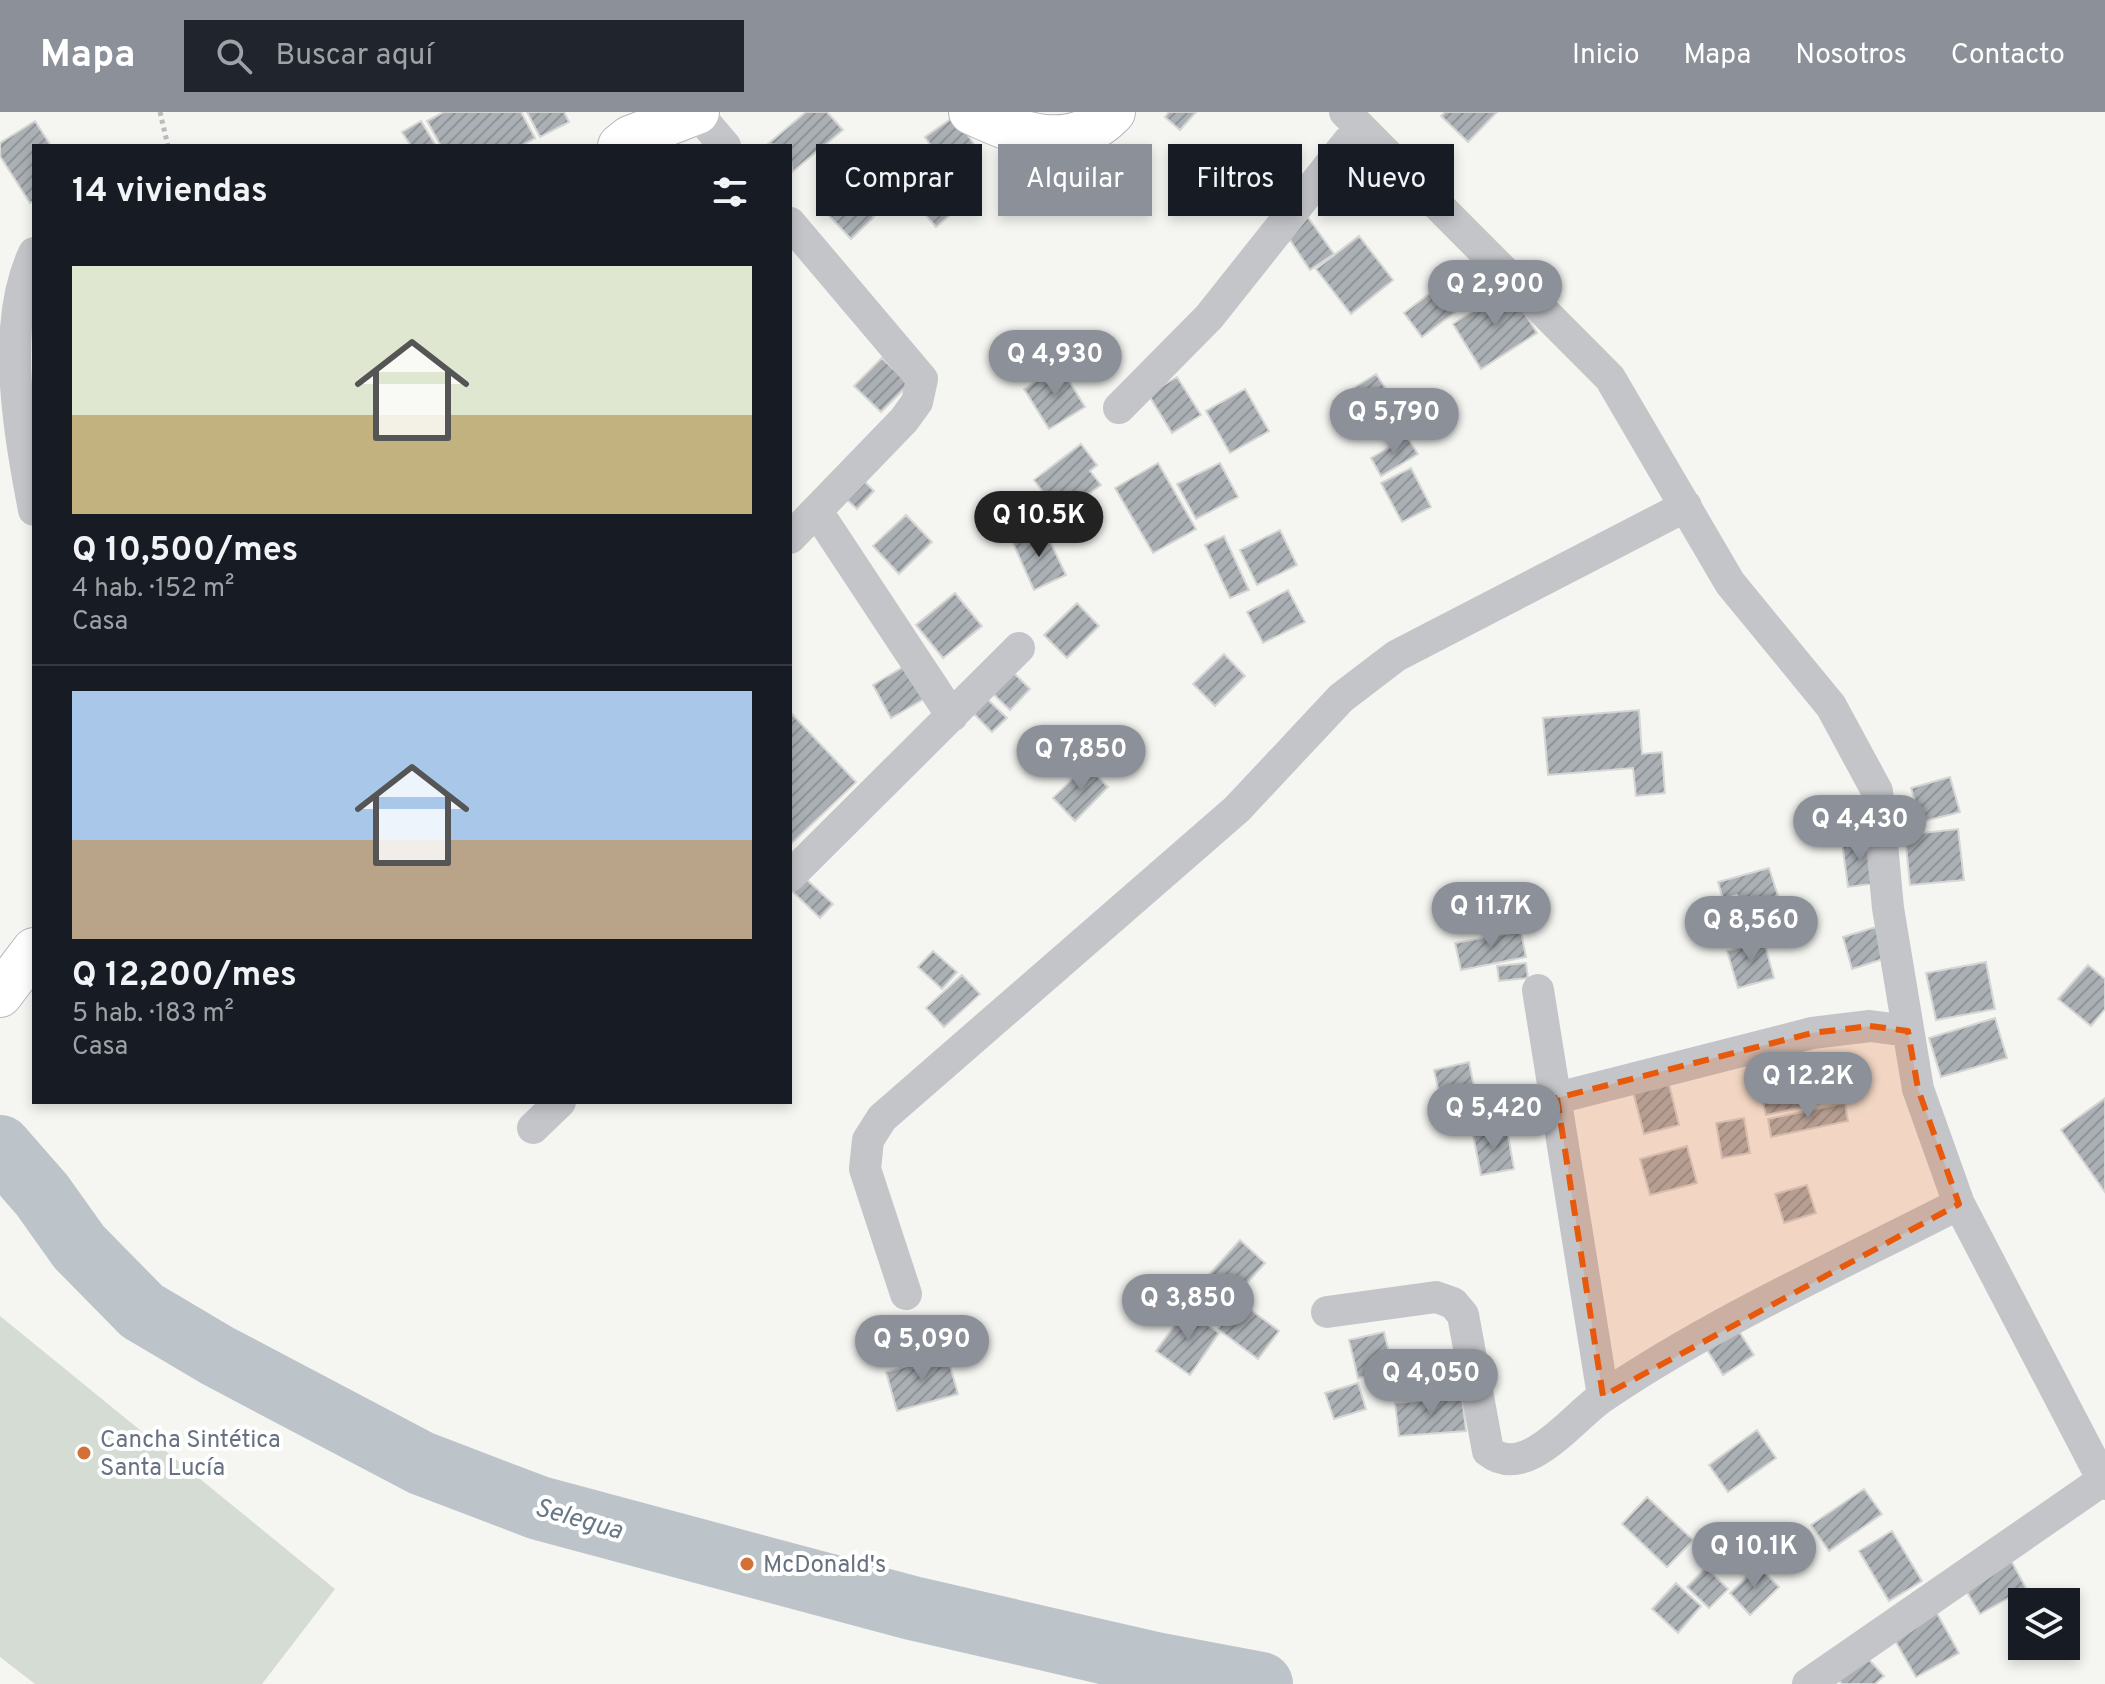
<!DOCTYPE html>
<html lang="es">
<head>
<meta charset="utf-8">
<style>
  :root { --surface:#171b24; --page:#20242c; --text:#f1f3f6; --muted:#9ea1a6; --line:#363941; --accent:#8c9099 }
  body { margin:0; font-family:Overpass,sans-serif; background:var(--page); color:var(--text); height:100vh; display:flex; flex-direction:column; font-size:30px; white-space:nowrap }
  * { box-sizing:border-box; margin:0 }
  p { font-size:26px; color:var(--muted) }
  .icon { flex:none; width:44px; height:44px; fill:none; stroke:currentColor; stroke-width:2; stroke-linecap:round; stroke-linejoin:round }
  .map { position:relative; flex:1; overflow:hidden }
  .drawer { position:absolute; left:32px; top:32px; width:760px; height:960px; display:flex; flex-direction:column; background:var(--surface); border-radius:0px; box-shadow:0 4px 12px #0003 }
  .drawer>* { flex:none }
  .guide { position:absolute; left:816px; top:32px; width:760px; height:72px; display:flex; gap:16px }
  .fabs { position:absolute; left:2008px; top:1476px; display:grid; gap:16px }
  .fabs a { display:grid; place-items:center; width:72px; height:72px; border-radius:0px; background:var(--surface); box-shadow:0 4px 12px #0003; font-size:40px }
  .price { position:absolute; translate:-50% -68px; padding:0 18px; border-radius:28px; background:var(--accent); color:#fff; font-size:26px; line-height:52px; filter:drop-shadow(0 2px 4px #0008) }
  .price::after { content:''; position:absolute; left:50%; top:48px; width:24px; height:18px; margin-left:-12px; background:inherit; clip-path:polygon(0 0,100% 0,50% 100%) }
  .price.active { background:#222; color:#fff }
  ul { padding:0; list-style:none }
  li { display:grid; align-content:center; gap:16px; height:424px; padding:0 40px }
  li+li { border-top:2px solid var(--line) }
  li span { display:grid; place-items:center; height:248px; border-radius:0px; color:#555 }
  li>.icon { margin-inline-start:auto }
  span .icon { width:144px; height:144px; fill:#fffc; stroke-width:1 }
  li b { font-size:34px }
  h2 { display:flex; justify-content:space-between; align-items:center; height:96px; padding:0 40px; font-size:34px }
  .tag { padding:0 28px; border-radius:0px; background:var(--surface); box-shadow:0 4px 12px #0003; font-size:28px; line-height:72px }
  .tag.active { background:var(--accent); color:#fff }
  header { display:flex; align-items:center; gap:48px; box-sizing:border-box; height:112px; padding:0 40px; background:var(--accent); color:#fff }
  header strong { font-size:38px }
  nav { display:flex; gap:44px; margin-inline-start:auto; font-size:28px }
  .search { width:560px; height:72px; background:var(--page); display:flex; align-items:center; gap:20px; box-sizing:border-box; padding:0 28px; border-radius:0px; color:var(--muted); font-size:30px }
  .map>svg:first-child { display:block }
</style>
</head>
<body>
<header>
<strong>Mapa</strong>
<div class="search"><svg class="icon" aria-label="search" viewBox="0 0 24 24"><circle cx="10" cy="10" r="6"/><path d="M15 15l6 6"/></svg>Buscar aquí</div>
<nav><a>Inicio</a><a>Mapa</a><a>Nosotros</a><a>Contacto</a></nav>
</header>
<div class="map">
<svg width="2105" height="1572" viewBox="0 0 2105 1572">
  <defs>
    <pattern id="building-hatch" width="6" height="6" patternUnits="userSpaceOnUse" patternTransform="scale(2)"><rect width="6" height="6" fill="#abb0b5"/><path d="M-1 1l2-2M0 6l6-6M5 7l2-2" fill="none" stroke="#8f9498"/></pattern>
  </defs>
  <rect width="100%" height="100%" fill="#f5f5f2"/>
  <path fill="#d5dcd3" d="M0 1204 335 1477 262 1572H35L0 1545Z"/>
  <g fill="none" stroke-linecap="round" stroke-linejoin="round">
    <path stroke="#bdc4c9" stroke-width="64" d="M0 1035 42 1083 79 1135 142 1199 218 1244 421 1351 539 1396 912 1496 1155 1552 1261 1572"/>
  </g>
  <path fill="url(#building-hatch)" stroke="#d6d6d5" stroke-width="2" d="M444 0H521L535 26 521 34H441L427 9Z
    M527 0H564L569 10 540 25Z
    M806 0H827L843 18 792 60 790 34 768 32Z
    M1169 0H1196L1180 18 1165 5Z
    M1445 0H1497L1468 30 1441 4Z
    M955 4 975 34 945 54 925 25Z
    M35 9 51 34H34V89L30 91 0 44V31Z
    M421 9 436 34H411L402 20Z
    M937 63 963 92 936 115 911 86Z
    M842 70 874 105 851 127 818 92Z
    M1307 104 1334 142 1310 158 1284 119Z
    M1359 124 1393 168 1351 202 1316 157Z
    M1495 155 1507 172 1465 199 1453 182Z
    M1437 176 1455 200 1422 225 1404 201Z
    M1509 176 1537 221 1481 257 1453 212Z
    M882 246 909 272 881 300 854 274Z
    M1060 254 1085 295 1049 317 1024 277Z
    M1376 262 1398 295 1354 323 1333 289Z
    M1177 265 1201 303 1172 321 1148 282Z
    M1245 277 1269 319 1230 341 1206 299Z
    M1407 325 1418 342 1381 364 1371 346Z
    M1081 332 1097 353 1090 359 1101 373 1060 403 1034 368Z
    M1158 351 1196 417 1153 441 1115 376Z
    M1220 351 1238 385 1196 407 1177 372Z
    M1411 356 1431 395 1402 410 1381 371Z
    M860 365 874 379 857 397 842 383Z
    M906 403 932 430 899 462 873 434Z
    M1044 417 1066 463 1034 478 1013 431Z
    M1280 418 1297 453 1257 473 1240 438Z
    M1224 424 1249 478 1230 486 1205 433Z
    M1288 478 1305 510 1263 531 1247 500Z
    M955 481 982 514 943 546 916 513Z
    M1077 491 1099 514 1067 546 1044 523Z
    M1224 542 1245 564 1215 594 1193 572Z
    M910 551 929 584 891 606 873 573Z
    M1008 555 1030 577 1010 598 987 576Z
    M982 582 1007 606 992 620 968 596Z
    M1639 598 1642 642 1662 640 1665 681 1636 684 1633 656 1548 663 1543 606Z
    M790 600 856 670 790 733Z
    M1087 653 1108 675 1075 709 1053 686Z
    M1950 665 1960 700 1921 710 1911 676Z
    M1958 717 1964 768 1910 773 1905 723Z
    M1873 727 1879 771 1848 775 1842 731Z
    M1769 756 1778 784 1740 795 1737 783 1723 787 1718 770Z
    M805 766 833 792 820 806 793 780Z
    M1876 815 1886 846 1852 857 1843 825Z
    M1521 819 1526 845 1461 858 1455 831Z
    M1764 829 1774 866 1738 876 1727 839Z
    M933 839 957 860 942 877 918 855Z
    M1986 850 1995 897 1936 908 1926 861Z
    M1526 851 1528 866 1499 869 1497 854Z
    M2088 853 2105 867V897L2091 914 2058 887Z
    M962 863 980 882 944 915 926 896Z
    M1995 906 2007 946 1941 965 1929 926Z
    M1469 950 1481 1010 1447 1018 1434 958Z
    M1842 960 1848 985 1766 1003 1760 978Z
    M1668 968 1679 1013 1644 1022 1632 976Z
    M2105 986V1080L2061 1018Z
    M1845 991 1848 1009 1771 1025 1768 1007Z
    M1744 1006 1750 1041 1722 1046 1716 1011Z
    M1507 1017 1514 1057 1481 1063 1473 1023Z
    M1687 1034 1697 1071 1650 1083 1640 1047Z
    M1807 1073 1816 1101 1784 1111 1775 1082Z
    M1240 1128 1265 1151 1213 1209 1188 1186Z
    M1239 1189 1279 1219 1258 1247 1218 1217Z
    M1186 1198 1219 1221 1190 1263 1156 1239Z
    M1735 1213 1754 1243 1723 1263 1704 1233Z
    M1384 1220 1393 1258 1358 1266 1349 1228Z
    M947 1243 958 1282 897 1299 886 1260Z
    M1358 1271 1366 1297 1334 1307 1325 1281Z
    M1462 1285 1466 1319 1399 1324 1395 1291Z
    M1757 1318 1776 1346 1728 1380 1709 1353Z
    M1864 1377 1882 1402 1829 1439 1811 1413Z
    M1647 1385 1693 1428 1667 1455 1622 1412Z
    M1892 1419 1922 1469 1889 1489 1859 1439Z
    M2008 1443 2026 1476 1980 1502 1961 1470Z
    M1758 1454 1779 1475 1750 1503 1730 1481Z
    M1706 1455 1728 1477 1709 1496 1687 1475Z
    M1676 1471 1701 1494 1678 1521 1652 1497Z
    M1934 1496 1959 1541 1916 1565 1890 1520Z
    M1861 1539 1884 1564 1875 1572H1842L1834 1563Z"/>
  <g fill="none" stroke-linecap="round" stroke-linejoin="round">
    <g stroke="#b5b8bd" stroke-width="46">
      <path id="secondary" d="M971 0C1018 22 1071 44 1113 0
        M620 34 630 26 697 0
        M0 883 34 838"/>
    </g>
    <path stroke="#babcbe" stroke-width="5" stroke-dasharray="4 4" stroke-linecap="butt" d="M160 0 168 34"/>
    <path stroke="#c3c5c9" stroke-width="32" d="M696 0 725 34
      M1345 0 1610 266 1730 471 1831 594 1877 679 1888 796 1918 977 1959 1092 2105 1372
      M790 111 922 267 917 290 904 308 790 426
      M1119 296 1209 205 1360 15
      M34 398C19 319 0 213 34 141
      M818 401 952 604
      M790 764 1019 536
      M1538 878 1603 1284
      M1557 986 1812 921 1870 914 1908 919
      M533 1016 560 990
      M906 1182 865 1057 868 1028 882 1006 1237 697 1341 586 1396 544 1686 394
      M1327 1200 1436 1185 1453 1191 1463 1203 1488 1339C1527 1370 1573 1304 1604 1284 1715 1209 1840 1153 1959 1092
      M1808 1572 2103 1368"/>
    <use href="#secondary" stroke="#fff" stroke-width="44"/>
  </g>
  <path fill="#e8590c" fill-opacity="0.2" stroke="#e8590c" stroke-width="6" stroke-dasharray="16 10" stroke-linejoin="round" d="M1870 914 1908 919 1918 977 1959 1092 1603 1284 1557 986 1812 921Z"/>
  <g fill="#d27035" stroke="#fff" stroke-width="3">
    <circle cx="84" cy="1341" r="8"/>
    <circle cx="747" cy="1452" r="8"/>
  </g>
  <g text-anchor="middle" stroke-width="8" stroke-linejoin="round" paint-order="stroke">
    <g font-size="24" fill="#677180" stroke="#fff" text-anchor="start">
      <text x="100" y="1335">Cancha Sintética<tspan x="100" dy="28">Santa Lucía</tspan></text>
      <text x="763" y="1460">McDonald's</text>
    </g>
    <g font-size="26" font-style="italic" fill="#687884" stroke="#fff">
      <text transform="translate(579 1406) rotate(16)" y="9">Selegua</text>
    </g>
  </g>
</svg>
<div class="fabs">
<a><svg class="icon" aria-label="layers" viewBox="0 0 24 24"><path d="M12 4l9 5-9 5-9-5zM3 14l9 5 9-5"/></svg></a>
</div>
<b class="price" style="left:1495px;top:216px">Q 2,900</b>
<b class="price" style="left:1055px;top:286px">Q 4,930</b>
<b class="price" style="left:1394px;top:344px">Q 5,790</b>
<b class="price active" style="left:1039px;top:447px">Q 10.5K</b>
<b class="price" style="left:1081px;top:681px">Q 7,850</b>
<b class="price" style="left:1860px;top:751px">Q 4,430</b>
<b class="price" style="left:1491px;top:838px">Q 11.7K</b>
<b class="price" style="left:1751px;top:852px">Q 8,560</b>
<b class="price" style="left:1808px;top:1008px">Q 12.2K</b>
<b class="price" style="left:1494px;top:1040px">Q 5,420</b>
<b class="price" style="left:1188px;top:1230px">Q 3,850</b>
<b class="price" style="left:922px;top:1271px">Q 5,090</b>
<b class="price" style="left:1431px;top:1305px">Q 4,050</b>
<b class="price" style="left:1754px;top:1478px">Q 10.1K</b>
<div class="guide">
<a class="tag">Comprar</a>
<a class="tag active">Alquilar</a>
<a class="tag">Filtros</a>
<a class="tag">Nuevo</a>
</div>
<section class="drawer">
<h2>14 viviendas<svg class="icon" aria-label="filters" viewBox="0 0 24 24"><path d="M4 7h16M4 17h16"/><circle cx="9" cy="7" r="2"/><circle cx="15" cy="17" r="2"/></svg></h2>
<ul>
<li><span style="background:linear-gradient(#dfe7d0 60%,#c2b280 0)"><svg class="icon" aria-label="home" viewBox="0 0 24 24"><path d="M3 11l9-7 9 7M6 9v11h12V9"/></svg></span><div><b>Q 10,500/mes</b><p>4 hab. · 152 m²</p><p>Casa</p></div></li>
<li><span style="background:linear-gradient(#a9c7e8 60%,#b9a48a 0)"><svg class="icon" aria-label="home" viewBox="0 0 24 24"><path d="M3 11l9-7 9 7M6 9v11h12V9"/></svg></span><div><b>Q 12,200/mes</b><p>5 hab. · 183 m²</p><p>Casa</p></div></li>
</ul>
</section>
</div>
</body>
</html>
